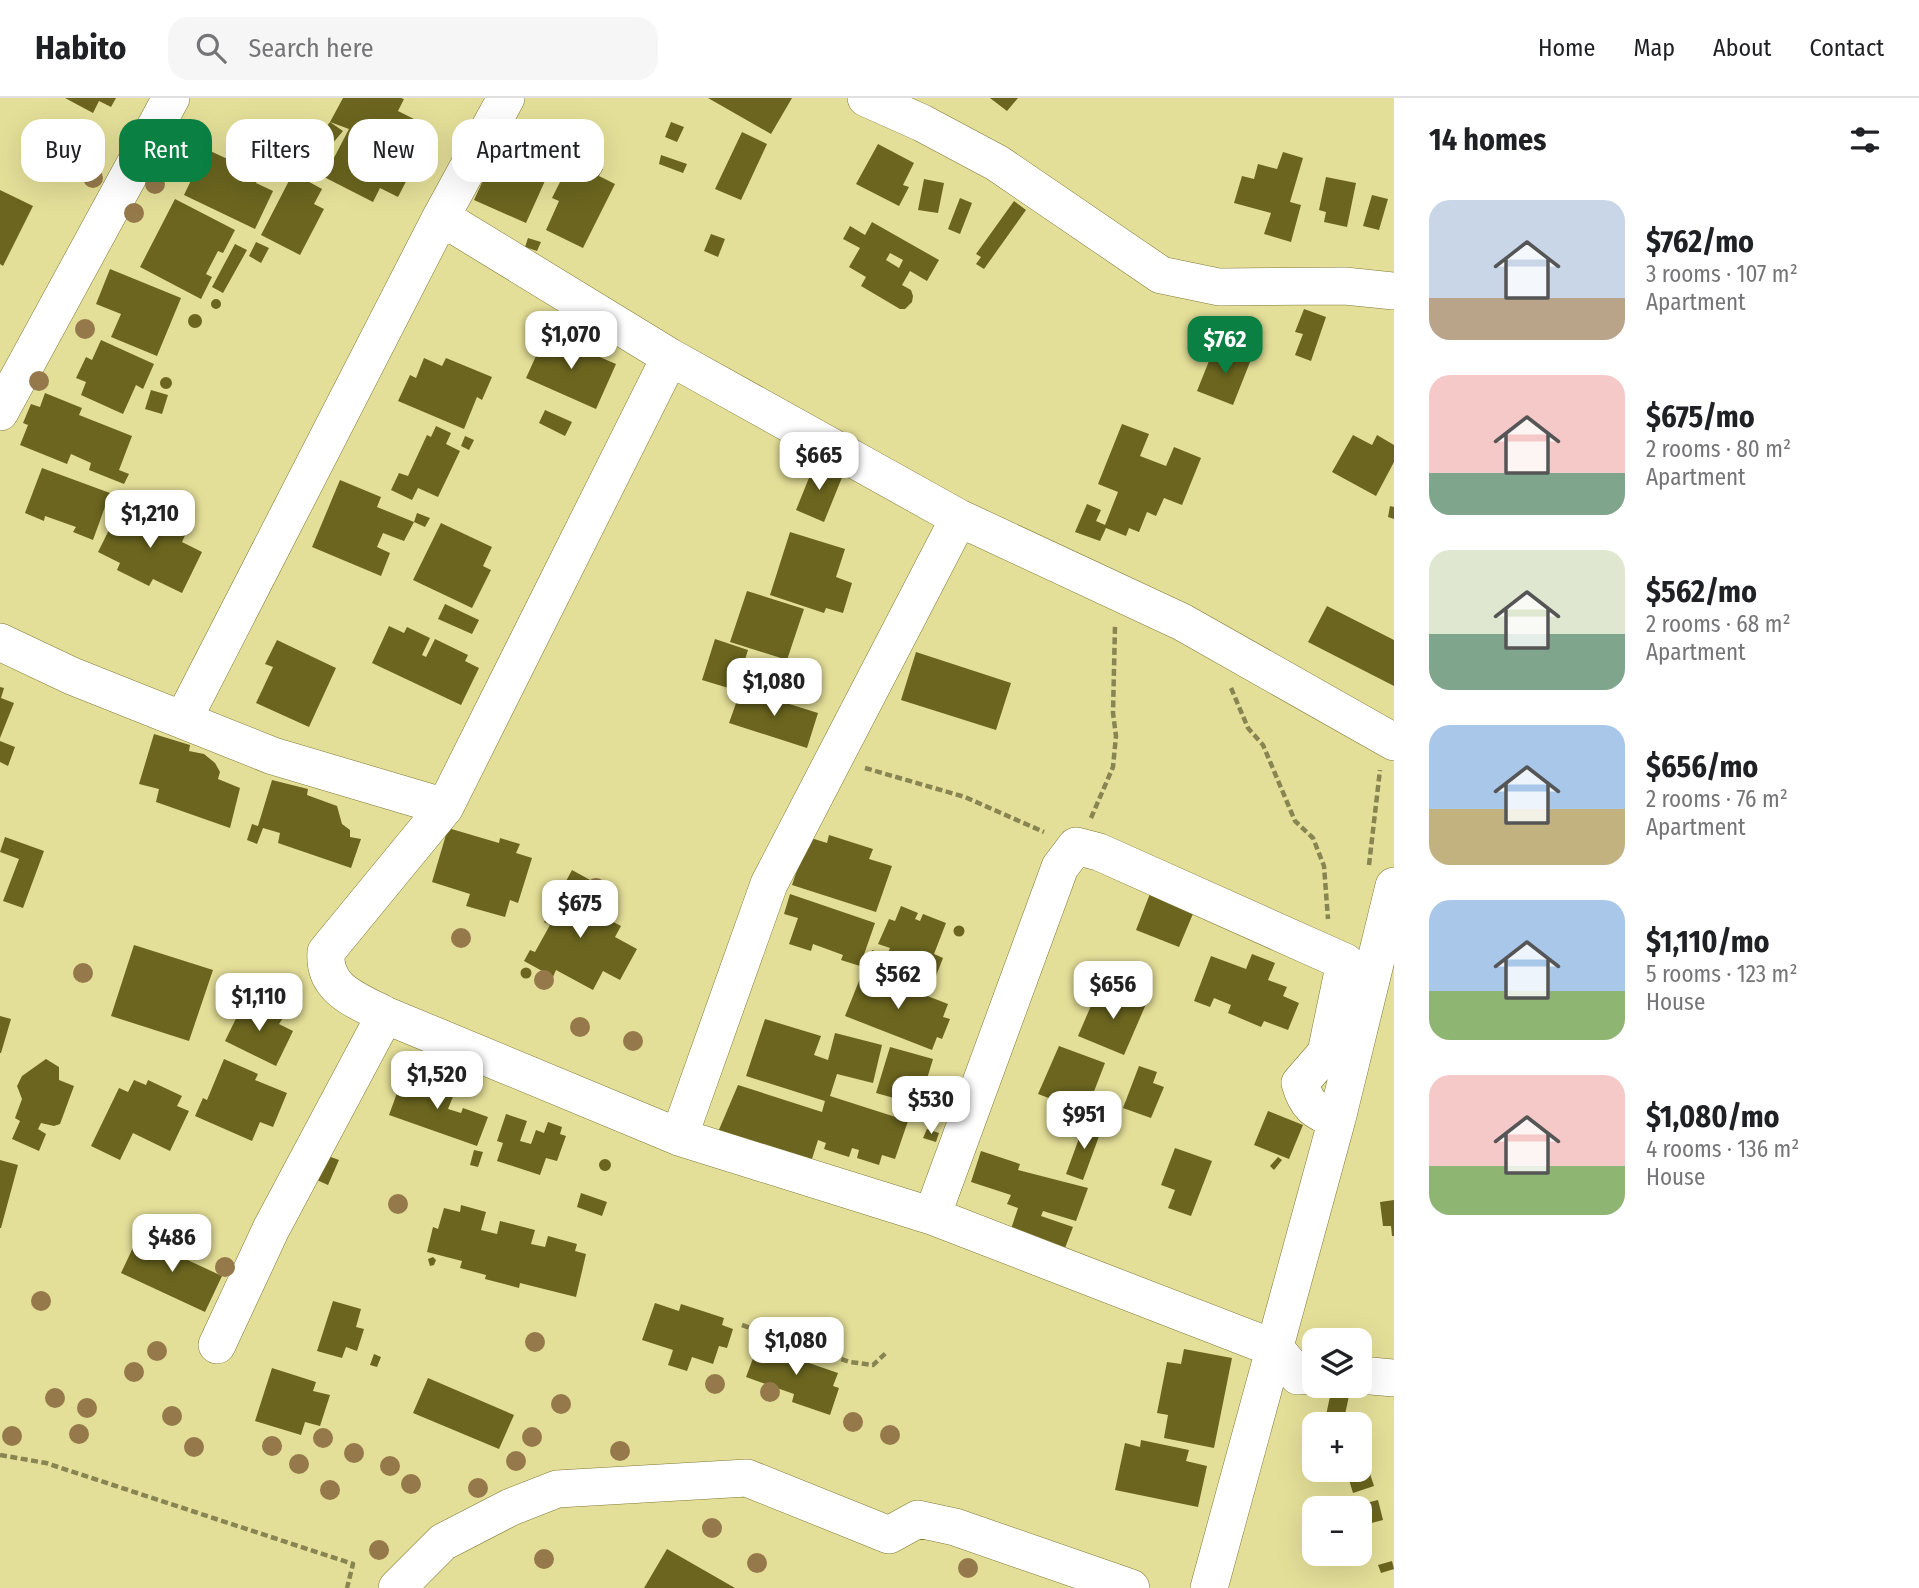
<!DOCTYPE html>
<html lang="en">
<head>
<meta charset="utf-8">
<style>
  :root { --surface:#fff; --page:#f6f6f6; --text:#202124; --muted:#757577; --line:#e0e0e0; --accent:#0b8043 }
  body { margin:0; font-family:"Fira Sans Condensed",sans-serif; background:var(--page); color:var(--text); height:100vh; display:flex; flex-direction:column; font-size:26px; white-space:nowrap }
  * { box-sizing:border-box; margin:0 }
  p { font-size:23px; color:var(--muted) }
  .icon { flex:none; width:38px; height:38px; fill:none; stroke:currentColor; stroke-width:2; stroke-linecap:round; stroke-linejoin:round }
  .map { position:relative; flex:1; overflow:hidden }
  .drawer { display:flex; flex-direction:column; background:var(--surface); width:525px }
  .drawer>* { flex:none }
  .banner { position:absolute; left:21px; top:21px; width:665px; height:63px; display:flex; gap:14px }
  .controls { position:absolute; left:1302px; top:1230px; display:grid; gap:14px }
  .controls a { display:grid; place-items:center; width:70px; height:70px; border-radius:14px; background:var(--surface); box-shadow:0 7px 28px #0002; font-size:35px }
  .price { position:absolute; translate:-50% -60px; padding:0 16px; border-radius:14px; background:#fff; color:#222; font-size:23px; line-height:46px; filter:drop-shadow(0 2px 4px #0008) }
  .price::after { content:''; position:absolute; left:50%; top:42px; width:21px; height:16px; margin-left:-10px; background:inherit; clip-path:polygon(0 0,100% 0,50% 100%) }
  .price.on { background:var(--accent); color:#fff }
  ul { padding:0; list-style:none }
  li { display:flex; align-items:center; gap:21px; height:175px; padding:0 35px }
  li span { display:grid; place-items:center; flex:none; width:196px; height:140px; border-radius:21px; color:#555 }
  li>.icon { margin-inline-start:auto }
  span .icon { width:84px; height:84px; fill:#fffc; stroke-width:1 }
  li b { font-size:30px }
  h2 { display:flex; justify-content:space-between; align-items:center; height:84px; padding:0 35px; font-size:30px }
  .pill { padding:0 24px; border-radius:21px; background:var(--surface); box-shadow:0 7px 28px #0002; font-size:24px; line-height:63px }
  .pill.on { background:var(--accent); color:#fff }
  header { display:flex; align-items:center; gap:42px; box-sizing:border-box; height:98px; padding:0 35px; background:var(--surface); border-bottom:2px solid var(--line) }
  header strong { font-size:33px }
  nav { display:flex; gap:38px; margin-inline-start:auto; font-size:24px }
  .search { width:490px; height:63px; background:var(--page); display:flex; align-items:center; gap:18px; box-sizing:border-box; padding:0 24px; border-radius:21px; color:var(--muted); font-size:26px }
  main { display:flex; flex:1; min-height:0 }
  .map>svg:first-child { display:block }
</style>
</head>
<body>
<header>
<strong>Habito</strong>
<div class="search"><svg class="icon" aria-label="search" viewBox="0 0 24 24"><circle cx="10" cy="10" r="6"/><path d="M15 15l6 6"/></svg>Search here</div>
<nav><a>Home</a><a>Map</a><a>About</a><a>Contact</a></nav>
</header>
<main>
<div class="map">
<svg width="1394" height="1490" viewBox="0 0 1394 1490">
  <rect width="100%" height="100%" fill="#e4df98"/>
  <path fill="#6b651f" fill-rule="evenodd" d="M65 0H116L111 9 99 3 93 15Z
    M343 0H401L404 1 398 13 416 22 411 30 420 35 417 41 426 45 398 99 380 90 373 104 324 79 349 31 330 24Z
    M708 0H792L771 36Z
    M990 0H1018L1007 13Z
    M330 24 343 33 327 52 315 43Z
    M671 24 684 29 677 44 665 39Z
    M742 34 767 46 741 102 715 91Z
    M878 46 914 65 903 87 909 89 899 108 856 86Z
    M206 51 260 76 256 85 273 93 255 131 184 97Z
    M312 51 317 57 311 62 306 55Z
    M1283 54 1303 60 1290 104 1301 107 1291 144 1264 136 1271 115 1234 105 1242 78 1254 81 1258 66 1277 71Z
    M661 57 687 66 683 75 659 66Z
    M516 59 549 74 526 125 474 102 492 63 498 67 500 62 512 67Z
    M583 61 603 71 599 78 615 86 583 150 546 132 559 103 552 100 567 70 576 74Z
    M293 75 322 91 314 106 324 111 300 157 261 137Z
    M1326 79 1356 85 1347 129 1324 124 1326 114 1319 112Z
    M924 81 944 85 938 115 918 112Z
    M0 92 33 108 3 168 0 166Z
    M1372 97 1388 101 1379 132 1363 128Z
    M960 100 972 105 960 136 948 131Z
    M175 101 235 132 223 155 218 153 206 176 212 179 201 201 140 169Z
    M1014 103 1026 112 984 171 976 166 981 159 976 156Z
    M872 124 939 162 927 183 910 173 902 187 911 192 913 198 912 204 905 211H900L861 188 866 179 849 169 860 150 843 141 850 128 865 137ZM890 155 903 162 899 170 886 162Z
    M711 136 725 141 718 159 704 153Z
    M528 140 541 144 537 153 525 149Z
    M256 144 269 150 261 165 249 158Z
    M235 146 247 152 223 195 212 189Z
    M110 171 181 200 157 258 111 239 121 216 96 206Z
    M211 206a5 5 0 1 1 10 0a5 5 0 1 1-10 0Z
    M1304 211 1326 219 1311 263 1295 257 1303 236 1295 234Z
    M188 223a7 7 0 1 1 14 0a7 7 0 1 1-14 0Z
    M546 236 616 266 596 311 526 280Z
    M101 242 154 266 143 291 136 287 123 316 81 297 86 284 76 280 86 259 92 262Z
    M1233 252 1252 259 1233 307 1197 293 1213 253 1230 260Z
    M424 260 442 268 446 260 492 279 482 302 477 299 464 331 398 303 410 277 416 280Z
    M160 285a6 6 0 1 1 12 0a6 6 0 1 1-12 0Z
    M151 292 168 297 162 316 145 311Z
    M45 295 82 310 79 317 132 338 119 372 129 376 124 386 89 372 91 365 71 356 67 366 20 347 28 327 23 325 31 306 40 309Z
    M545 312 572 324 565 338 539 325Z
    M1122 326 1149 336 1140 358 1166 368 1174 349 1201 360 1182 407 1164 400 1156 418 1147 414 1139 434 1129 430 1126 438 1106 430 1100 443 1075 434 1087 406 1101 412 1096 423 1105 427 1118 394 1098 386Z
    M436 328 451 335 446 346 460 353 438 399 418 390 412 402 391 392 399 375 408 378 427 337 431 339Z
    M1353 337 1372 347 1377 337 1394 347V364L1376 398 1332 374Z
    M465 338 474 342 469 352 461 348Z
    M815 365 843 377 824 424 796 412Z
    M42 370 110 395 93 442 73 434 76 429 45 418 44 423 25 415Z
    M340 382 381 399 377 409 414 424 404 443 383 435 377 449 390 455 381 478 312 449Z
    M1390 408 1394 409V421L1388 419Z
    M137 409 187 433 182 444 202 454 182 495 153 481 149 488 117 472 120 465 98 454 119 412 133 418Z
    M417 415 430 420 425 429 414 424Z
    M441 425 492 449 483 468 491 472 472 510 413 482Z
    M790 434 845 451 836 479 852 485 843 515 826 510 824 515 770 497Z
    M747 493 804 511 787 562 730 544Z
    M445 506 479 522 472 536 438 521Z
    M1327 508 1394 542V588L1308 544Z
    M389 528 404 535 407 529 430 540 422 557 426 559 435 541 468 557 465 563 479 570 461 607 372 565Z
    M715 541 748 552 735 592 702 582Z
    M277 542 336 570 309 629 256 605 273 569 265 566Z
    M916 554 1011 585 996 632 901 602Z
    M0 589 4 590 1 600 14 605 0 640Z
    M741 591 818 615 807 650 729 625Z
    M154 636 190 647 189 653 204 656 215 665 220 674 218 681 240 690 230 730 156 704 159 691 139 686Z
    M0 643 15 649 8 668 0 664Z
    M272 682 308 691 307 697 337 708 342 726 350 732V739L361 741 351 770 278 745 280 735 263 730 257 746 247 742 252 726 258 728Z
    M448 730 499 745 500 740 520 746 516 755 532 760 518 805 510 802 505 819 466 808 470 796 432 784Z
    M829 737 873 751 869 761 892 768 876 814 792 787 808 739 827 745Z
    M5 739 44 753 23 810 3 803 19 761 0 754Z
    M572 772 592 783 579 806 621 828 615 839 637 851 620 882 603 873 593 892 556 872 553 879 524 863 530 852 535 854 550 827 544 824Z
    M1151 793 1195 811 1179 849 1136 832Z
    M790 796 875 825 860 868 841 862 843 857 813 846 811 853 789 846 798 820 784 816Z
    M901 808 918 815 915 821 920 823 923 816 946 825 934 856 943 860 936 878 928 875 925 881 901 872 903 866 886 860 890 850 878 846 889 821 895 823Z
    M953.5 833a5.5 5.5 0 1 1 11 0a5.5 5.5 0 1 1-11 0Z
    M134 847 213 872 189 943 111 918Z
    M872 852 878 854 875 863 869 861Z
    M1252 856 1275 865 1268 882 1287 889 1283 898 1299 905 1288 932 1264 923 1261 929 1228 915 1231 907 1214 900 1210 909 1194 903 1211 858 1246 871Z
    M520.5 875a5.5 5.5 0 1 1 11 0a5.5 5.5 0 1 1-11 0Z
    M863 873 948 906 943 919 950 921 942 941 937 939 932 952 845 918Z
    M1106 889 1146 906 1124 957 1078 938 1093 903 1099 906Z
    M245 902 283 920 279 926 293 933 276 968 225 943Z
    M0 918 11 921 1 955H0Z
    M765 921 821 938 814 957 828 962 835 935 882 947 873 985 837 976 830 998 908 1023 895 1061 882 1057 879 1067 857 1060 859 1052 852 1050 849 1059 824 1051 826 1045 818 1042 811 1064 718 1034 738 987 822 1014 825 1003 746 978Z
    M1059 948 1105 965 1086 1014 1038 996Z
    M890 949 933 961 919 1007 876 995Z
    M46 961 59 969V982L74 988 60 1026 54 1028 41 1025 38 1031 46 1036 39 1053 12 1041 20 1023 15 1020 22 1001 17 988 22 978Z
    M224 961 258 976 255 982 287 995 273 1029 260 1024 252 1043 195 1018 203 1000 207 1002Z
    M1139 968 1157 974 1153 985 1164 989 1151 1020 1123 1010Z
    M427 980 456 991 448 1011 461 1015 463 1010 488 1019 477 1048 389 1017 401 984 412 988 413 981 425 986Z
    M134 982 146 987 148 982 182 998 177 1008 189 1013 170 1053 133 1035 120 1062 91 1048 119 990 128 994Z
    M1102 1000 1114 1004 1109 1022 1097 1018Z
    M1268 1013 1303 1027 1289 1061 1254 1047Z
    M506 1016 527 1023 520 1043 531 1046 536 1032 544 1035 548 1024 562 1029 560 1036 566 1038 557 1063 546 1060 540 1077 497 1063 503 1045 497 1043Z
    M1085 1024 1102 1030 1083 1082 1066 1076Z
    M927 1031 939 1035 936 1044 923 1040Z
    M1175 1050 1212 1063 1191 1118 1168 1110 1175 1092 1161 1087Z
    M474 1052 483 1054 478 1069 470 1067Z
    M981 1053 1020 1066 1018 1072 1088 1090 1076 1123 1043 1113 1041 1118 1073 1129 1065 1150 1011 1131 1018 1110 1007 1106 1011 1097 971 1084Z
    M320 1055 339 1062 328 1087 310 1079Z
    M1278 1059 1282 1062 1274 1072 1270 1068Z
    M599 1067a6 6 0 1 1 12 0a6 6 0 1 1-12 0Z
    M0 1062 18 1067 1 1130H0Z
    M581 1095 607 1104 602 1118 577 1109Z
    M1394 1102V1138H1392L1391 1128H1383L1380 1104Z
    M461 1107 486 1114 481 1132 497 1136 500 1123 535 1132 531 1146 545 1149 548 1138 577 1146 575 1153 586 1156 576 1199 520 1185 519 1190 485 1181 486 1177 460 1170 462 1163 427 1154 433 1129 438 1131 444 1110 460 1114Z
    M138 1139 222 1178 205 1214 121 1175Z
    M433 1159 436 1162 434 1167 430 1168 428 1161Z
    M333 1203 361 1211 356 1229 364 1231 357 1253 346 1249 342 1260 317 1253Z
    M655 1205 679 1213 681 1206 724 1220 722 1227 733 1231 727 1250 719 1248 713 1266 692 1259 687 1273 668 1267 673 1252 642 1242Z
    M781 1245 812 1256 809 1265 838 1275 833 1288 839 1290 830 1317 792 1304 794 1296 746 1279 758 1247 778 1254Z
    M1184 1251 1232 1260 1214 1350 1164 1340 1168 1317 1157 1315 1167 1264 1181 1266Z
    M374 1256 381 1259 377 1269 370 1267Z
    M272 1270 316 1284 313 1293 330 1297 320 1328 305 1324 301 1337 255 1323Z
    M428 1280 514 1317 499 1351 413 1315Z
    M1332 1289 1350 1293 1343 1326 1325 1322Z
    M1141 1342 1189 1352 1186 1363 1207 1368 1198 1409 1115 1392 1125 1345 1140 1349Z
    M1360 1345 1374 1388 1353 1395 1346 1372H1360Z
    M1378 1402 1383 1422 1360 1428V1410L1354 1408Z
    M667 1451 735 1490H644Z
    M1392 1463 1394 1471 1381 1475 1378 1467Z"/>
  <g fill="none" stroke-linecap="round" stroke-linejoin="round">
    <g stroke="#7f7934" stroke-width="38">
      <path id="minor" d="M866 0 922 25 997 65 1161 177 1219 189 1345 188 1394 193
        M441 119 670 259 959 420 1182 524 1394 644
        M670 259 445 709 326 854C323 892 357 902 385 917L679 1039 932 1118 1276 1251 1298 1278 1314 1277
        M0 314 171 0
        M0 544 72 578 273 658 445 709
        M183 622 441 119 506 0
        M679 1039 769 786 959 420
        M932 1118 1060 769 1076 748 1099 754 1345 864 1326 955 1300 985C1306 1007 1315 1015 1337 1021
        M217 1247 271 1131 385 917
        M1360 1277 1394 1280
        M397 1490 443 1444 511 1409 557 1391 747 1380 889 1437 918 1421 955 1429 1131 1490
        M1209 1490 1337 1021 1394 788"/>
    </g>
    <path stroke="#888553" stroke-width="4.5" stroke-dasharray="7 3.5" stroke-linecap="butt" d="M1231 590 1248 630 1263 647 1295 723 1313 740 1324 768 1328 821
      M865 670 965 699 1044 734
      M1091 720 1113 669 1116 638 1113 615 1115 528
      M1369 767 1380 672
      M742 1227 850 1264 873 1267 887 1254
      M0 1357 46 1365 353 1466 347 1490"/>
    <use href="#minor" stroke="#fff" stroke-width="37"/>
  </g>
  <g fill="#96794b">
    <circle cx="91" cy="58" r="10"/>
    <circle cx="40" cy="67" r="10"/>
    <circle cx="93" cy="80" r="10"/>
    <circle cx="155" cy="86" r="10"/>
    <circle cx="134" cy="115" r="10"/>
    <circle cx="85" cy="231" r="10"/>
    <circle cx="39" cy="283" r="10"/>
    <circle cx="596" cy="790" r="10"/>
    <circle cx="461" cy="840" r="10"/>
    <circle cx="83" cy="875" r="10"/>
    <circle cx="544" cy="882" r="10"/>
    <circle cx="580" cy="929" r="10"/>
    <circle cx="633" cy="943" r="10"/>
    <circle cx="398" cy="1106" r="10"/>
    <circle cx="225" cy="1169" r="10"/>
    <circle cx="41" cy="1203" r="10"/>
    <circle cx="535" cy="1244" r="10"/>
    <circle cx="157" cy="1253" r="10"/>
    <circle cx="134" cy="1274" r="10"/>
    <circle cx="715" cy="1286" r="10"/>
    <circle cx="770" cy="1294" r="10"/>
    <circle cx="55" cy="1300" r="10"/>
    <circle cx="561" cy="1306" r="10"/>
    <circle cx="87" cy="1310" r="10"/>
    <circle cx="172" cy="1318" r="10"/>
    <circle cx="853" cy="1324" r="10"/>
    <circle cx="79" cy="1336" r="10"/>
    <circle cx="890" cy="1337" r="10"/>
    <circle cx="12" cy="1338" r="10"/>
    <circle cx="532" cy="1339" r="10"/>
    <circle cx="323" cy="1340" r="10"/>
    <circle cx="272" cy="1348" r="10"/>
    <circle cx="194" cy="1349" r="10"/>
    <circle cx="620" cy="1353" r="10"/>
    <circle cx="354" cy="1355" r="10"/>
    <circle cx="516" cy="1363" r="10"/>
    <circle cx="299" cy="1366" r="10"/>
    <circle cx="390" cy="1368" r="10"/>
    <circle cx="411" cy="1386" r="10"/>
    <circle cx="478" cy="1390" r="10"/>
    <circle cx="330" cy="1392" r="10"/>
    <circle cx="712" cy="1430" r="10"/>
    <circle cx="379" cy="1452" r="10"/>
    <circle cx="544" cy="1461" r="10"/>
    <circle cx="757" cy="1465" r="10"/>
    <circle cx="968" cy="1470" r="10"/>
  </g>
</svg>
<div class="controls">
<a><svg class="icon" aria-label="layers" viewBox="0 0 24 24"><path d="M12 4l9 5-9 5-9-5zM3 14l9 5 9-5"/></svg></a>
<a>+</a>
<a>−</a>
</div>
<b class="price" style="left:571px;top:273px">$1,070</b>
<b class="price on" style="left:1225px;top:278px">$762</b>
<b class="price" style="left:819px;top:394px">$665</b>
<b class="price" style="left:150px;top:452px">$1,210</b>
<b class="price" style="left:774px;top:620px">$1,080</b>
<b class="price" style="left:580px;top:842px">$675</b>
<b class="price" style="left:898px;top:913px">$562</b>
<b class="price" style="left:1113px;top:923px">$656</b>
<b class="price" style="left:259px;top:935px">$1,110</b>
<b class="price" style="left:437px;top:1013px">$1,520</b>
<b class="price" style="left:931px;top:1038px">$530</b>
<b class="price" style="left:1084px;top:1053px">$951</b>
<b class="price" style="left:172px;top:1176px">$486</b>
<b class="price" style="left:796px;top:1279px">$1,080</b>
<div class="banner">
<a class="pill">Buy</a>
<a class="pill on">Rent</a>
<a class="pill">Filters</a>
<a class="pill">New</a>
<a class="pill">Apartment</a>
</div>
</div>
<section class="drawer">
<h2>14 homes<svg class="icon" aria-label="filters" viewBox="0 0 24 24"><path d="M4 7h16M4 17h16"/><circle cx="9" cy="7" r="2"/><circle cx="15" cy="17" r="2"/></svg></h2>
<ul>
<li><span style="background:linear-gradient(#c9d6e8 70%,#b9a48a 0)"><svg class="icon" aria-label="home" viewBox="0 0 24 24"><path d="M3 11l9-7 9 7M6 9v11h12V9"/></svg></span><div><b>$762/mo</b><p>3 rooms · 107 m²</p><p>Apartment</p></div></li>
<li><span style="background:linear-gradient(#f6c9c9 70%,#7fa58c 0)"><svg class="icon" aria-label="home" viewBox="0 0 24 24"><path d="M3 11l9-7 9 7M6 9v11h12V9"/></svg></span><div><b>$675/mo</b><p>2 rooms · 80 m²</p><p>Apartment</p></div></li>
<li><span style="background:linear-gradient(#dfe7d0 60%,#7fa58c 0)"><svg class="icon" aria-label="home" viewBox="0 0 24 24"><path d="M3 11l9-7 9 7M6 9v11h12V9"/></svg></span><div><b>$562/mo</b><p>2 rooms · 68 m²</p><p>Apartment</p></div></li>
<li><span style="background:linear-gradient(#a9c7e8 60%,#c2b280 0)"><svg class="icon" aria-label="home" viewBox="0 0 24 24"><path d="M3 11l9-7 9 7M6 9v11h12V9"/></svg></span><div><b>$656/mo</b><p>2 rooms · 76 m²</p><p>Apartment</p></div></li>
<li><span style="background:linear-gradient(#a9c7e8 65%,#8fb573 0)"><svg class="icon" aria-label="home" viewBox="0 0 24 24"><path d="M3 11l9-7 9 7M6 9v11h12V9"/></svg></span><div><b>$1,110/mo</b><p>5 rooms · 123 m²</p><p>House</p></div></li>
<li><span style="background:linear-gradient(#f6c9c9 65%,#8fb573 0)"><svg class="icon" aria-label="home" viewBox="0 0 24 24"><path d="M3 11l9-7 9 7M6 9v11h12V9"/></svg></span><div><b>$1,080/mo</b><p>4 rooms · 136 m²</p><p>House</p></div></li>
</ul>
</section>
</main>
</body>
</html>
